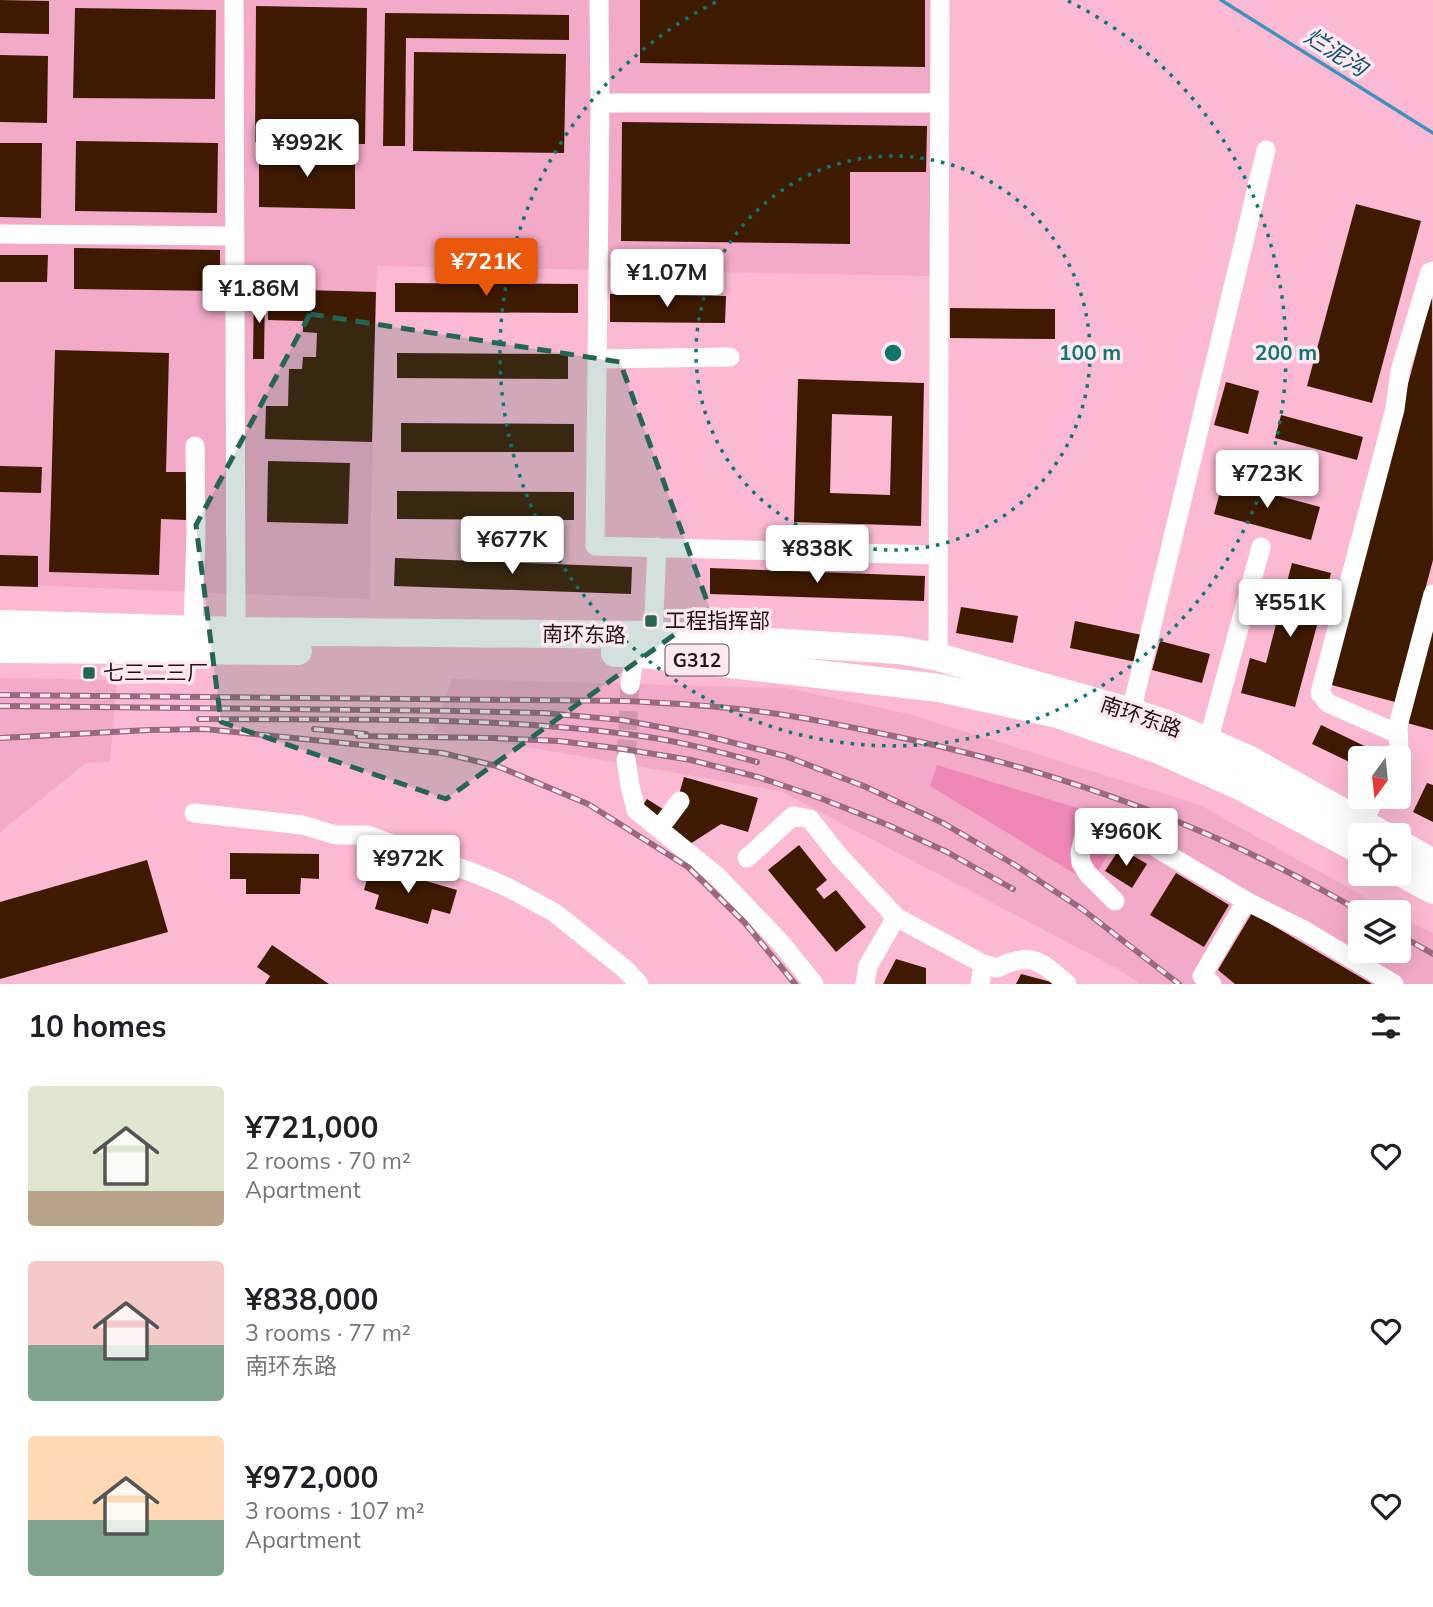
<!DOCTYPE html>
<html lang="en">
<head>
<meta charset="utf-8">
<style>
  :root { --surface:#fff; --page:#f6f6f6; --text:#202124; --muted:#757577; --accent:#ea580c }
  body { margin:0; font-family:Mulish,"Noto Sans SC",sans-serif; background:var(--page); color:var(--text); height:100vh; display:flex; flex-direction:column; font-size:26px; white-space:nowrap }
  * { box-sizing:border-box; margin:0 }
  p { font-size:23px; color:var(--muted) }
  .icon { flex:none; width:38px; height:38px; fill:none; stroke:currentColor; stroke-width:2; stroke-linecap:round; stroke-linejoin:round }
  .map { position:relative; height:984px; overflow:hidden }
  .drawer { display:flex; flex-direction:column; background:var(--surface); flex:1 }
  .drawer>* { flex:none }
  .needle { width:46px; rotate:195deg }
  .buttons { position:absolute; left:1348px; top:746px; display:grid; gap:14px }
  .buttons a { display:grid; place-items:center; width:63px; height:63px; border-radius:7px; background:var(--surface); box-shadow:0 7px 28px #0002; font-size:35px }
  .price { position:absolute; translate:-50% -60px; padding:0 16px; border-radius:7px; background:#fff; color:#222; font-size:23px; line-height:46px; filter:drop-shadow(0 2px 4px #0008) }
  .price::after { content:''; position:absolute; left:50%; top:42px; width:21px; height:16px; margin-left:-10px; background:inherit; clip-path:polygon(0 0,100% 0,50% 100%) }
  .price.current { background:var(--accent); color:#fff }
  ul { padding:0; list-style:none }
  li { display:flex; align-items:center; gap:21px; height:175px; padding:0 28px }
  li span { display:grid; place-items:center; flex:none; width:196px; height:140px; border-radius:7px; color:#555 }
  li>.icon { margin-inline-start:auto }
  span .icon { width:84px; height:84px; fill:#fffc; stroke-width:1 }
  li b { font-size:30px }
  h2 { display:flex; justify-content:space-between; align-items:center; height:84px; padding:0 28px; font-size:30px }
  .map>svg:first-child { display:block }
</style>
</head>
<body>
<div class="map">
<svg width="1433" height="984" viewBox="0 0 1433 984">
  <rect width="100%" height="100%" fill="#fcb9d4"/>
  <path fill="#f3aac8" d="M0 0H940L930 276 377 266 369 599 0 584Z
    M0 678 117 680 110 762 86 763 0 832Z
    M452 679 787 688 909 714 1200 805 1392 912H1360V950H1398V915L1433 934V984H1140L1120 970 780 791 434 731Z"/>
  <path fill="#f088b6" d="M937 765 1107 817 1125 828 1090 883 930 786Z"/>
  <g fill="none" stroke-linecap="round" stroke-linejoin="round">
    <path stroke="#3f92bb" stroke-width="3.5" d="M1221 0 1433 133"/>
  </g>
  <path fill="#3e1a00" fill-rule="evenodd" d="M0 0 49 1V34L0 33Z
    M640 0H925V67L640 63Z
    M256 6 367 8 365 144 255 142Z
    M75 8 216 10 215 99 73 98Z
    M385 13 569 15V40L406 38 405 146H383Z
    M414 52 566 54 564 153 413 151Z
    M0 55 48 56 47 123 0 122Z
    M622 122 927 126 926 172H850V244L621 241Z
    M76 141 218 143 217 213 75 211Z
    M0 143H42L41 218 0 217Z
    M259 150 355 151V209L259 207Z
    M1356 204 1421 221 1372 403 1307 386Z
    M74 248 220 250V291L74 289Z
    M0 255H48L47 282H0Z
    M395 283 578 284V313L395 312Z
    M268 289 376 292 372 442 265 439 266 406H288L289 369H302L303 357H316L317 333 303 332V321L268 320Z
    M254 290 265 291 264 359H253Z
    M610 294 726 296 725 323 610 322Z
    M1432 294 1433 560 1395 702 1328 684Z
    M950 308 1055 309V339L950 338Z
    M55 350 169 353 166 472H187L186 520 161 519 159 575 49 572Z
    M397 353 568 354V379L397 378Z
    M798 379 924 383 921 526 794 522ZM832 414 892 416 890 495 830 493Z
    M1226 382 1259 391 1248 434 1214 425Z
    M1281 415 1363 437 1357 460 1275 438Z
    M401 423 574 424V452H401Z
    M268 461 350 463 348 524 267 522Z
    M0 466 42 467 41 493 0 492Z
    M1223 481 1320 507 1311 540 1214 514Z
    M397 491 574 492V520L397 519Z
    M0 555 38 556V587L0 586Z
    M395 558 632 567 631 594 394 586Z
    M1292 563 1331 573 1295 707 1241 693 1250 658 1266 663Z
    M710 568 925 576 924 601 710 594Z
    M961 607 1018 616 1013 643 956 633Z
    M1075 621 1142 635 1136 662 1070 648Z
    M1433 629V730L1407 723Z
    M1160 641 1210 654 1202 683 1152 670Z
    M1321 725 1379 753 1376 758H1360V767L1312 744Z
    M684 777 758 798 748 832 721 824 690 844 667 825 678 798Z
    M1427 783 1433 785V822L1413 812Z
    M647 799 666 811 659 821 641 808Z
    M799 845 827 880 816 889 824 899 836 890 866 927 836 952 768 870Z
    M1120 848 1147 864 1132 888 1105 871Z
    M230 853 319 854V879L301 878 300 894H246V879H230Z
    M147 860 168 932 0 979V902Z
    M371 865 457 890 450 914 432 909 428 924 375 909 379 895 364 890Z
    M1176 873 1229 905 1204 947 1150 915Z
    M1252 913 1372 984H1235L1218 970Z
    M272 945 329 984H265L270 976 257 967Z
    M896 959 926 968V984H883Z
    M1021 974 1055 983V984H1016Z"/>
  <g fill="none" stroke-linecap="round" stroke-linejoin="round">
    <path stroke="#d197af" stroke-width="19" stroke-dasharray="19 10" stroke-linecap="butt" d="M626 759 630 685"/>
    <path stroke="#fff" stroke-width="19" d="M234 0 236 631
      M599 0 600 103 595 546 937 555
      M600 103H939
      M0 234 235 236
      M597 359 730 357
      M193 630 196 532 195 446
      M653 635 657 547
      M938 657 940 0
      M630 685 635 653
      M1131 712 1266 150
      M1398 734 1328 703 1320 693 1395 409 1400 371 1430 272 1433 271
      M1208 742 1261 547
      M1395 758 1399 750 1398 726 1433 594
      M626 759 630 786 636 810 717 876 781 943 814 984
      M194 813 302 825 336 835H367L474 873 509 888 555 913 626 970 639 984
      M1363 823 1376 796
      M659 829 680 801
      M747 858 793 816 810 819 839 856 896 917 983 964 997 968C1032 951 1040 961 1067 984
      M1115 901 1088 874 1081 863 1080 853 1083 840 1094 829 1109 825 1127 828 1160 850 1246 901 1302 929 1394 984
      M865 984 868 966 896 917
      M980 984 983 964
      M1212 984 1202 976 1246 901"/>
    <path stroke="#fff" stroke-width="28" d="M0 624 236 631 653 635 899 650 938 657 1131 712 1167 724 1246 758 1383 835
      M0 649 298 651
      M615 653H635L939 688 1058 714 1157 749 1240 786 1360 850
      M1398 843 1433 863
      M1398 871 1433 890"/>
    <g stroke="#996a7e" stroke-width="6">
      <path id="rail" d="M0 695 627 701C660 703 694 704 728 708 777 712 826 722 874 732 1045 766 1211 824 1361 912
        M0 706 459 711 544 713 622 720 703 735 785 756 866 787 943 823 1015 865 1082 909 1179 984
        M199 719C341 720 484 716 626 734 670 739 713 750 757 762
        M314 729 366 734
        M358 736 493 738 559 741 623 749 691 760 758 777 820 798 888 825 947 852 1013 889
        M0 738 149 730 205 729 442 753 497 766 588 804 688 867 745 923 795 984
        M1398 934 1433 954"/>
    </g>
    <use href="#rail" stroke="#ffe9f1" stroke-width="3.5" stroke-dasharray="10" stroke-linecap="butt"/>
  </g>
  <path fill="#246655" fill-opacity="0.2" stroke="#246655" stroke-width="5" stroke-dasharray="14 9" stroke-linejoin="round" d="M310 314 620 362 710 609 446 799 221 722 196 525Z"/>
  <g fill="none" stroke="#0f766e" stroke-width="3.5" stroke-dasharray="3.5 7">
    <circle cx="893" cy="353" r="197"/>
    <path d="M1068 1A393 393 0 1 1 718 1"/>
  </g>
  <g fill="#246655" stroke="#ffe9f1" stroke-width="2.5">
    <rect x="644" y="614" width="14" height="14" rx="3.5"/>
    <rect x="82" y="666" width="14" height="14" rx="3.5"/>
  </g>
  <g text-anchor="middle" stroke-width="7" stroke-linejoin="round" paint-order="stroke">
    <rect fill="#ffe9f1" stroke="#67505a" stroke-width="2" x="665.5" y="644.5" width="63" height="31" rx="5"/>
    <g font-size="19" font-weight="bold" fill="#260e19">
      <text x="697" y="667">G312</text>
    </g>
    <g font-size="21" fill="#260e19" stroke="#ffe9f1" text-anchor="start">
      <text x="665" y="628">工程指挥部</text>
      <text x="103" y="680">七三二三厂</text>
    </g>
    <g font-size="21" fill="#260e19" stroke="#ffe9f1">
      <text transform="translate(584 635) rotate(1)" y="7">南环东路</text>
      <text transform="translate(1141 717) rotate(19)" y="7">南环东路</text>
    </g>
    <g font-size="23" font-style="italic" fill="#115471" stroke="#ffe9f1">
      <text transform="translate(1336 52) rotate(32)" y="8">烂泥沟</text>
    </g>
  </g>
  <circle cx="893" cy="353" r="10" fill="#0f766e" stroke="#ffe9f1" stroke-width="3.5"/>
  <g font-size="21" text-anchor="middle" font-weight="bold" fill="#0f766e" stroke="#ffe9f1" stroke-width="7" stroke-linejoin="round" paint-order="stroke">
    <text x="1090" y="360">100 m</text>
    <text x="1286" y="360">200 m</text>
  </g>
</svg>
<div class="buttons">
<a><svg class="needle" viewBox="-14 -14 28 28"><path d="M0-13l5 13h-10z" fill="#e53935"/><path d="M0 13l5-13h-10z" fill="#757577"/></svg></a>
<a><svg class="icon" aria-label="locate" viewBox="0 0 24 24"><circle cx="12" cy="12" r="6"/><path d="M12 2v4M12 18v4M2 12h4M18 12h4"/></svg></a>
<a><svg class="icon" aria-label="layers" viewBox="0 0 24 24"><path d="M12 4l9 5-9 5-9-5zM3 14l9 5 9-5"/></svg></a>
</div>
<b class="price" style="left:307px;top:179px">¥992K</b>
<b class="price current" style="left:486px;top:298px">¥721K</b>
<b class="price" style="left:667px;top:309px">¥1.07M</b>
<b class="price" style="left:259px;top:325px">¥1.86M</b>
<b class="price" style="left:1267px;top:510px">¥723K</b>
<b class="price" style="left:512px;top:576px">¥677K</b>
<b class="price" style="left:817px;top:585px">¥838K</b>
<b class="price" style="left:1290px;top:639px">¥551K</b>
<b class="price" style="left:1126px;top:868px">¥960K</b>
<b class="price" style="left:408px;top:895px">¥972K</b>
</div>
<section class="drawer">
<h2>10 homes<svg class="icon" aria-label="filters" viewBox="0 0 24 24"><path d="M4 7h16M4 17h16"/><circle cx="9" cy="7" r="2"/><circle cx="15" cy="17" r="2"/></svg></h2>
<ul>
<li><span style="background:linear-gradient(#dfe7d0 75%,#b9a48a 0)"><svg class="icon" aria-label="home" viewBox="0 0 24 24"><path d="M3 11l9-7 9 7M6 9v11h12V9"/></svg></span><div><b>¥721,000</b><p>2 rooms · 70 m²</p><p>Apartment</p></div><svg class="icon" aria-label="heart" viewBox="0 0 24 24"><path d="M12 20l-8-8c-3-5 5-10 8-4 3-6 11-1 8 4z"/></svg></li>
<li><span style="background:linear-gradient(#f6c9c9 60%,#7fa58c 0)"><svg class="icon" aria-label="home" viewBox="0 0 24 24"><path d="M3 11l9-7 9 7M6 9v11h12V9"/></svg></span><div><b>¥838,000</b><p>3 rooms · 77 m²</p><p>南环东路</p></div><svg class="icon" aria-label="heart" viewBox="0 0 24 24"><path d="M12 20l-8-8c-3-5 5-10 8-4 3-6 11-1 8 4z"/></svg></li>
<li><span style="background:linear-gradient(#ffd9b3 60%,#7fa58c 0)"><svg class="icon" aria-label="home" viewBox="0 0 24 24"><path d="M3 11l9-7 9 7M6 9v11h12V9"/></svg></span><div><b>¥972,000</b><p>3 rooms · 107 m²</p><p>Apartment</p></div><svg class="icon" aria-label="heart" viewBox="0 0 24 24"><path d="M12 20l-8-8c-3-5 5-10 8-4 3-6 11-1 8 4z"/></svg></li>
</ul>
</section>
</body>
</html>
